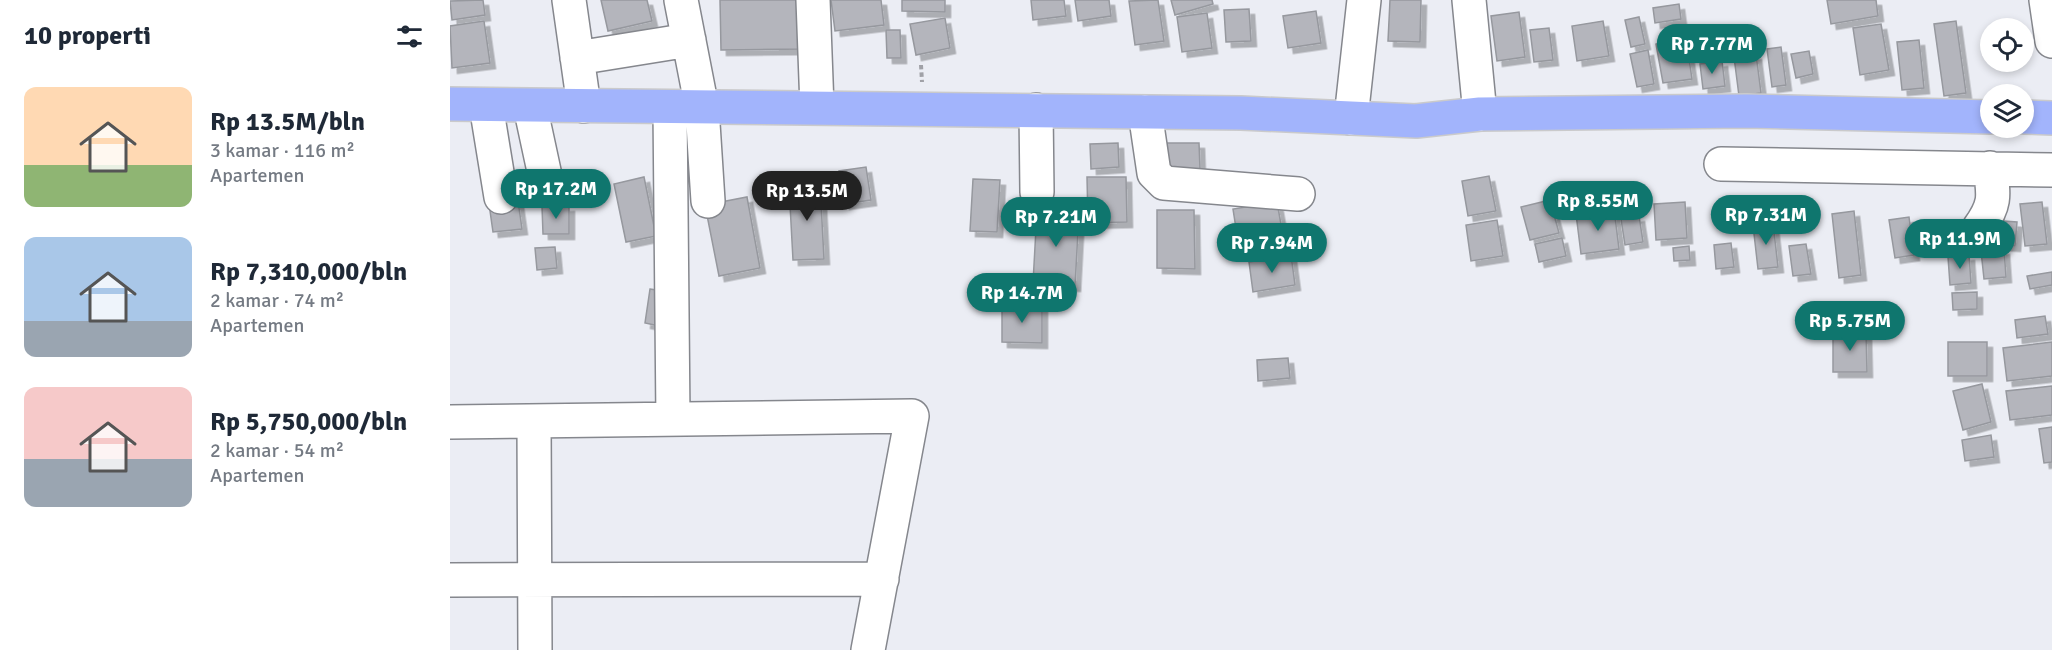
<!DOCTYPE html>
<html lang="id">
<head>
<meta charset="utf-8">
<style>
  :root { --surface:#fff; --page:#f6f6f7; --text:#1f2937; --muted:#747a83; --accent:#0f766e }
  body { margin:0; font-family:Signika,sans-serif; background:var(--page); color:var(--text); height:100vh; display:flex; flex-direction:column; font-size:22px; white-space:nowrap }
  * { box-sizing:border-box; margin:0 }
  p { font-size:20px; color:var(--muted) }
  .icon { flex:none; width:33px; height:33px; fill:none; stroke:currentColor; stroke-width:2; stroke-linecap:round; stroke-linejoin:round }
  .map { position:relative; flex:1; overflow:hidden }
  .details { display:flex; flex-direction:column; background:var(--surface); width:450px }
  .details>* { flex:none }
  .fabs { position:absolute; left:1530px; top:18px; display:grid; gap:12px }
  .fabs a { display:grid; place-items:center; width:54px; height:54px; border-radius:50%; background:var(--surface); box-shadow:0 3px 9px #0003; font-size:30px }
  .price { position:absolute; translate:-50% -51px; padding:0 14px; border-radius:21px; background:var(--accent); color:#fff; font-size:20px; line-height:39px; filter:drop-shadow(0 2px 3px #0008) }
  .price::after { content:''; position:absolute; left:50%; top:36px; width:18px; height:14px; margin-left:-9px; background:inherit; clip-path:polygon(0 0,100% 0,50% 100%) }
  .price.current { background:#222; color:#fff }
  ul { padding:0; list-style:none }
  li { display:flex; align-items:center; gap:18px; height:150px; padding:0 24px }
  li span { display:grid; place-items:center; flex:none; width:168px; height:120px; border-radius:12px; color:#555 }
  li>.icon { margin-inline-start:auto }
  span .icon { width:72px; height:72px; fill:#fffc; stroke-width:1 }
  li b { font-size:26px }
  h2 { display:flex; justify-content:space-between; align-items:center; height:72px; padding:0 24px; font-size:26px }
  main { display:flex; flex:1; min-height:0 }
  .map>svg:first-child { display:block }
</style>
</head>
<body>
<main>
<section class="details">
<h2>10 properti<svg class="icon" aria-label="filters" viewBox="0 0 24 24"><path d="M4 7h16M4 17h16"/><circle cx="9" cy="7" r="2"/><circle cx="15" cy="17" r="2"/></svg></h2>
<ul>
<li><span style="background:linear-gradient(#ffd9b3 65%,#8fb573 0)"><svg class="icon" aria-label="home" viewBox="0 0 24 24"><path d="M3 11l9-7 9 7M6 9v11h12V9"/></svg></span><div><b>Rp 13.5M/bln</b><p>3 kamar · 116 m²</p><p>Apartemen</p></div></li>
<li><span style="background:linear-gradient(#a9c7e8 70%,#9aa5b1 0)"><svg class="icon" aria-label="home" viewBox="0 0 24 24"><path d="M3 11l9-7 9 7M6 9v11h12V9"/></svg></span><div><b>Rp 7,310,000/bln</b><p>2 kamar · 74 m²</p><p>Apartemen</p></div></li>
<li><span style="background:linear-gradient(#f6c9c9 60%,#9aa5b1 0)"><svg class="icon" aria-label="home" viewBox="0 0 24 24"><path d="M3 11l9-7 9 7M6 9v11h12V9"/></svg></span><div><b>Rp 5,750,000/bln</b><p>2 kamar · 54 m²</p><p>Apartemen</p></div></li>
</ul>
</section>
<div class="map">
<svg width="1602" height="650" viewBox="0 0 1602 650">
  <defs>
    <filter id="shadow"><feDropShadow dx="5.5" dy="5.5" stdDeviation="0" flood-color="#0004"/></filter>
  </defs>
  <rect width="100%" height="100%" fill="#ebedf4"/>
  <path fill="#b4b5bc" stroke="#96989e" stroke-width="1.5" filter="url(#shadow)" d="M33 0 35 15 2 20 0 1Z
    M151 0H197L202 21 158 31Z
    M270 0H359V49L271 50Z
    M381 0H431L434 25 385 31Z
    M452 0H495V12L452 11Z
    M581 0H614L616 16 583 20Z
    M625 0H659L661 16 628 21Z
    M708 0 714 41 685 45 679 1Z
    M721 0H762L763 4 725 15Z
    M940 0H971L970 42 938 41Z
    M1377 0H1426L1428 16 1381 24Z
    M1229 4 1231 19 1205 23 1203 8Z
    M799 9 801 41 776 42 774 10Z
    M866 11 871 43 838 48 833 16Z
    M1069 12 1075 57 1047 61 1041 16Z
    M757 13 762 48 732 52 727 17Z
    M1189 17 1195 44 1181 47 1175 20Z
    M495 18 500 48 466 55 460 24Z
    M34 21 40 63 2 68 0 26Z
    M1153 21 1159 56 1127 61 1122 26Z
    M1506 21 1516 93 1494 96 1484 24Z
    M1431 24 1439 70 1410 75 1403 28Z
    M1099 28 1103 60 1084 62 1080 30Z
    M436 30H450L451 58H437Z
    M1273 32 1275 51 1257 53 1255 34Z
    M1236 39 1242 79 1213 83 1206 44Z
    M1469 40 1474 88 1452 90 1447 42Z
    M1331 47 1336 85 1322 87 1317 49Z
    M1198 50 1204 84 1187 87 1180 54Z
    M1359 51 1363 74 1346 78 1341 54Z
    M1306 54 1311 93 1289 96 1284 57Z
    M1272 61 1275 86 1253 89 1250 64Z
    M668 143 669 167 641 169 640 144Z
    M717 143H749L750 169H717Z
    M416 167 421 200 394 204 389 171Z
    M1039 176 1046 211 1018 216 1012 181Z
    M194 177 206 236 176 242 164 184Z
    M637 177H676L677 222 638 223Z
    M523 179 550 180 547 232 520 231Z
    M370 184 374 259 343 260 339 186Z
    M297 197 310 268 269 276 255 205Z
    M1100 200 1109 233 1080 240 1071 207Z
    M68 201 72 229 43 232 39 204Z
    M827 202 835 247 790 254 783 209Z
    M1235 202 1237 238 1206 240 1204 204Z
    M1592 202 1597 244 1575 246 1570 204Z
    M119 206V234H93L92 207Z
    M1164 209 1169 249 1131 254 1126 214Z
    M587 210 629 213 625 286 583 283Z
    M707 210H744L745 269 707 268Z
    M1404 211 1411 275 1389 278 1382 214Z
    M1189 216 1193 242 1175 245 1171 219Z
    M1459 217 1464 255 1445 258 1439 220Z
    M1047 220 1053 256 1021 261 1016 225Z
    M1539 220 1567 222 1565 246 1538 244Z
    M1323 223 1328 267 1308 269 1303 225Z
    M1112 238 1116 256 1089 262 1085 244Z
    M1281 243 1284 267 1266 269 1264 245Z
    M1356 244 1361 274 1343 276 1339 246Z
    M1239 246 1240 260 1224 261 1223 248Z
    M105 247 107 268 87 270 85 248Z
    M1554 249 1556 277 1534 279 1531 251Z
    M841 255 845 285 803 292 799 262Z
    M1519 255 1521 283 1500 285 1498 257Z
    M1602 272V285L1580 289 1577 276Z
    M200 289 219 292 214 327 195 323Z
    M1527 292V309L1503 310 1502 293Z
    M552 305 592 306V343L552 342Z
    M1595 316 1598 334 1567 338 1565 320Z
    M1383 332H1416L1417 372H1383Z
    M1498 342H1537V376H1498Z
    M1602 342V376L1557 381 1553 348Z
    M838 358 840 378 808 381 807 360Z
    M1532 384 1541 422 1513 430 1503 391Z
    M1602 386V415L1560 420 1556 391Z
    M1602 427V462L1594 463 1589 429Z
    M1541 435 1544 457 1515 461 1512 440Z"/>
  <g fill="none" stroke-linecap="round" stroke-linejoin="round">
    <g stroke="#85878d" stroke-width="36">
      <path id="minor" d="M119 0 134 106
        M231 0 252 108 258 201
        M363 0 367 107
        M1019 0 1030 114
        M1596 0 1602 41
        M127 58 239 40
        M36 105 51 197
        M80 106 97 185
        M220 107 223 419
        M586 110 587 192
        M695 112 704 173 714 183 848 194
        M901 118 914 0
        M1271 164 1602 170
        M1529 228C1546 204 1544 196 1540 168
        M84 421 85 650
        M0 422 462 416 418 650
        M0 580 432 579"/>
    </g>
    <g stroke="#cacacb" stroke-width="36">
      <path id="highway" d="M0 104 791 113 966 121 1030 114 1296 111 1540 117
        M1574 117 1602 118"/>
    </g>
    <path stroke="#a0a1a7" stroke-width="4" stroke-dasharray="4.5 3" stroke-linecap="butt" d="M471 65 472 82"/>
    <use href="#minor" stroke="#fff" stroke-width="33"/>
    <use href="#highway" stroke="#a2b4fc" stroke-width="33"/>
  </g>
</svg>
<div class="fabs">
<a><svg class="icon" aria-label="locate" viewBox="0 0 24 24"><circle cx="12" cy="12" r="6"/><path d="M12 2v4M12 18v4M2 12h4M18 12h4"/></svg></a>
<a><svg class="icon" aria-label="layers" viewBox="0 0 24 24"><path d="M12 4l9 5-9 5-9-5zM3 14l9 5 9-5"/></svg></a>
</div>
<b class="price" style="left:1262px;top:75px">Rp 7.77M</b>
<b class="price" style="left:106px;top:220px">Rp 17.2M</b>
<b class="price current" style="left:357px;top:222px">Rp 13.5M</b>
<b class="price" style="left:1148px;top:232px">Rp 8.55M</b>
<b class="price" style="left:1316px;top:246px">Rp 7.31M</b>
<b class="price" style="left:606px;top:248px">Rp 7.21M</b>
<b class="price" style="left:1510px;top:270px">Rp 11.9M</b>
<b class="price" style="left:822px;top:274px">Rp 7.94M</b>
<b class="price" style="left:572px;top:324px">Rp 14.7M</b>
<b class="price" style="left:1400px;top:352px">Rp 5.75M</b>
</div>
</main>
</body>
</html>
